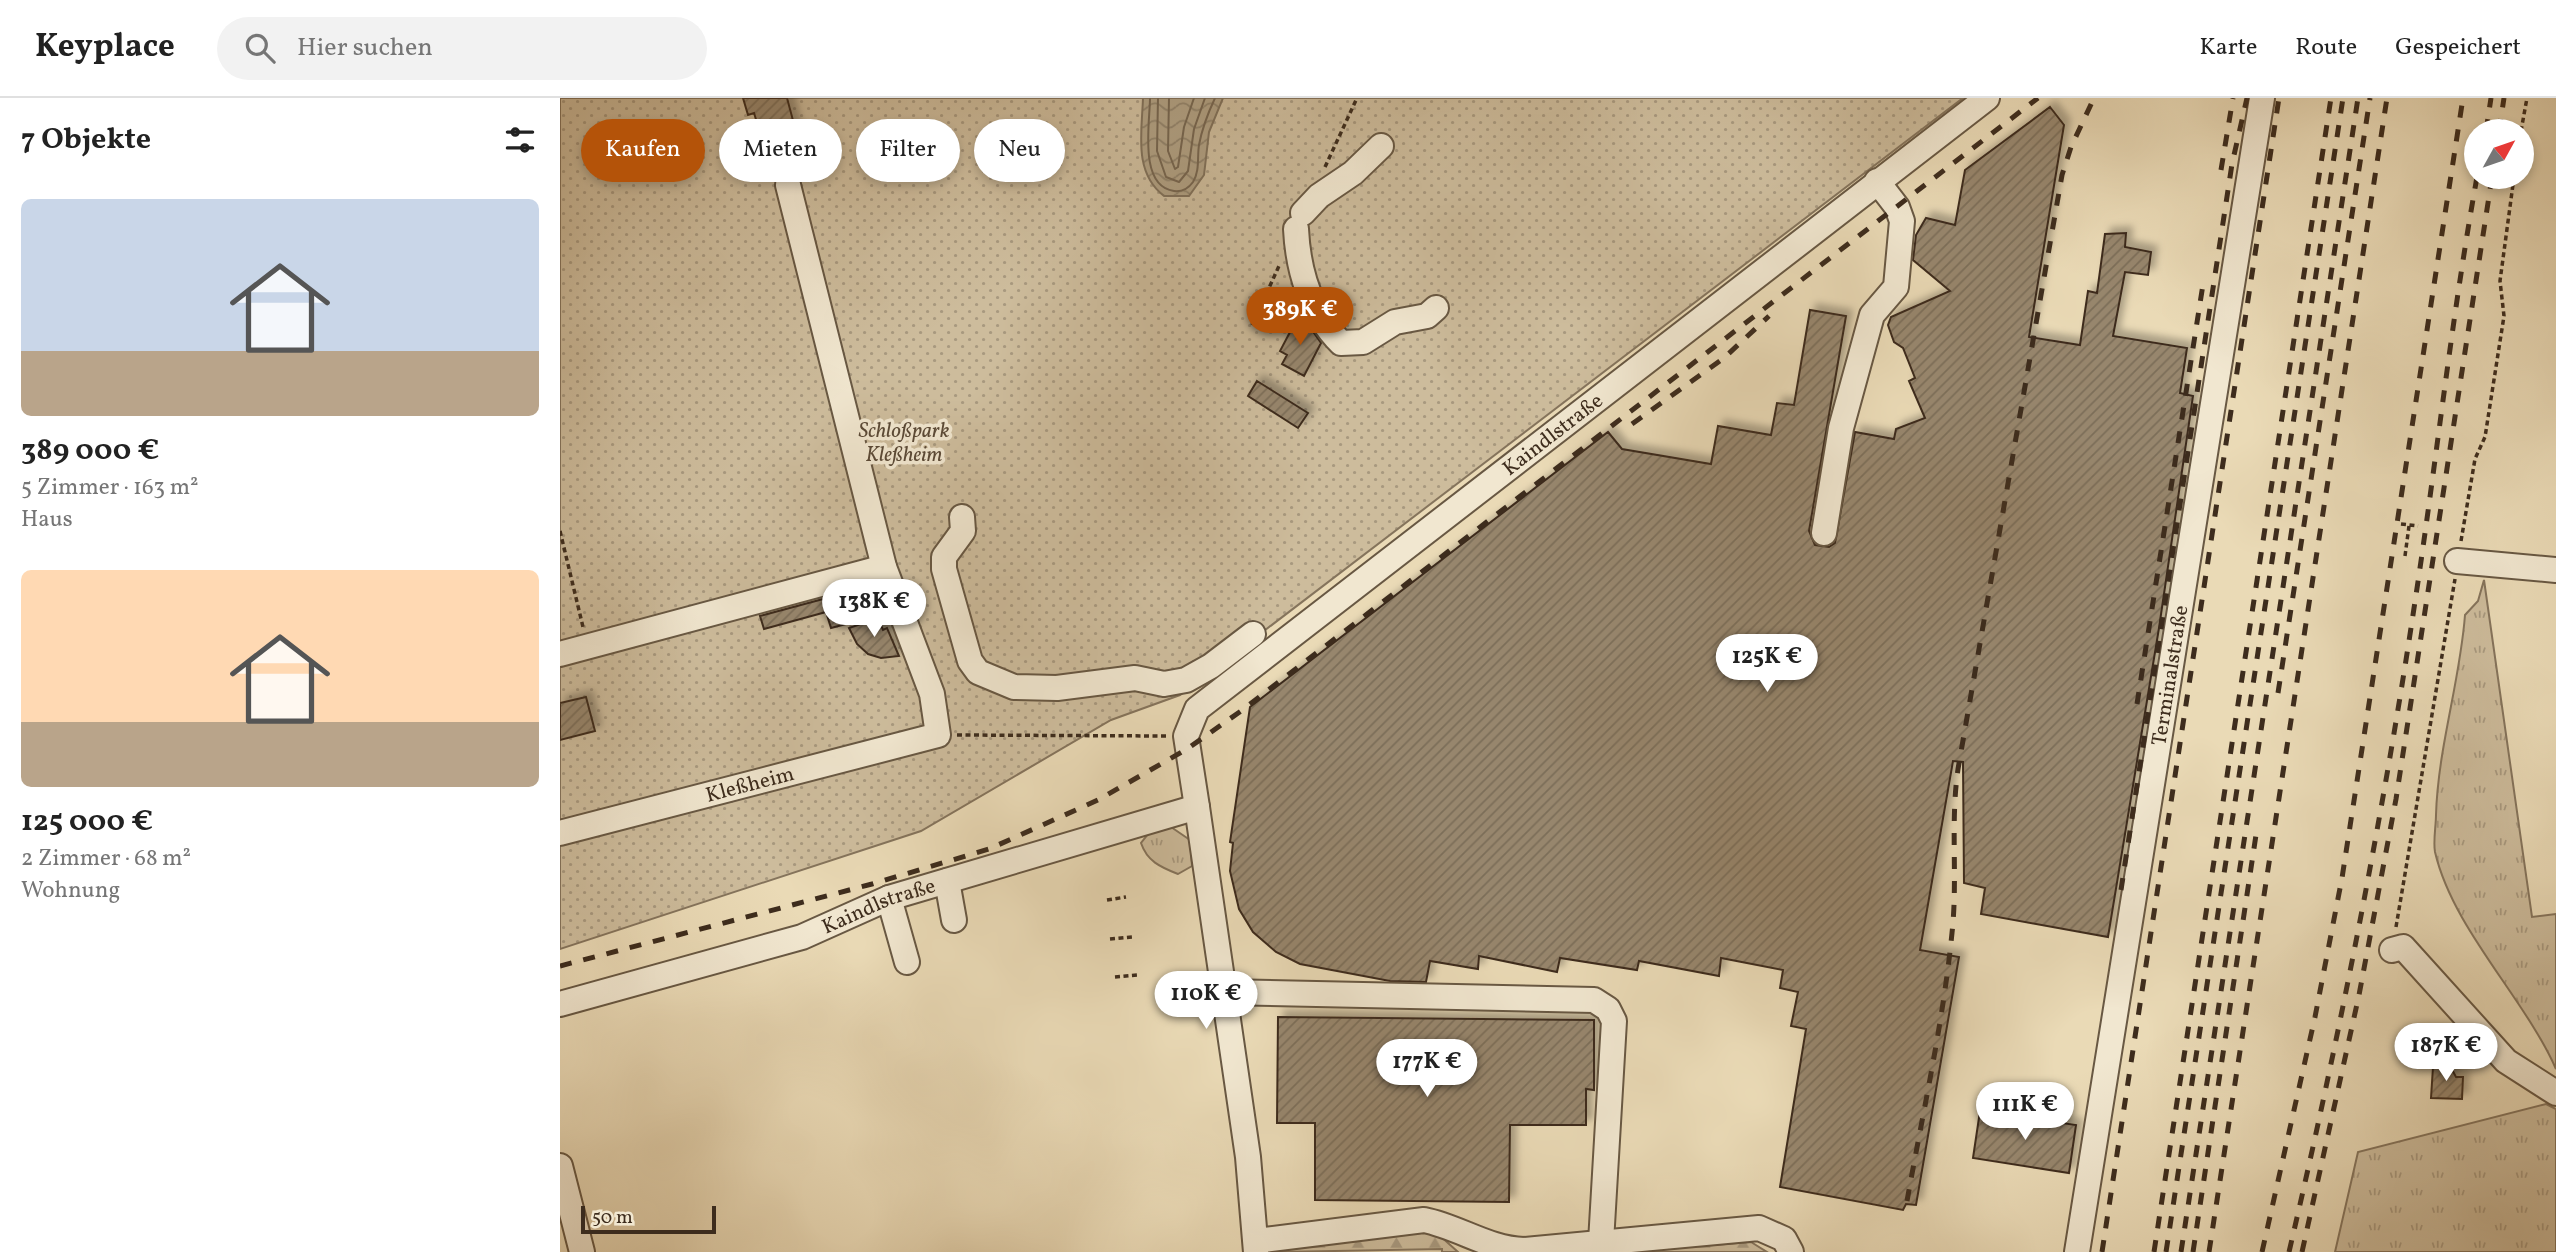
<!DOCTYPE html>
<html lang="de">
<head>
<meta charset="utf-8">
<style>
  :root { --surface:#fff; --page:#f2f2f2; --text:#222; --muted:#767676; --line:#e0e0e0; --accent:#b45309 }
  body { margin:0; font-family:Vollkorn,serif; background:var(--page); color:var(--text); height:100vh; display:flex; flex-direction:column; font-size:26px; white-space:nowrap }
  * { box-sizing:border-box; margin:0 }
  p { font-size:23px; color:var(--muted) }
  .icon { flex:none; width:38px; height:38px; fill:none; stroke:currentColor; stroke-width:2; stroke-linecap:round; stroke-linejoin:round }
  .map { position:relative; flex:1; overflow:hidden }
  .side { display:flex; flex-direction:column; background:var(--surface); width:560px }
  .side>* { flex:none }
  .top-card { position:absolute; left:21px; top:21px; width:665px; height:63px; display:flex; gap:14px }
  .needle { width:46px; rotate:50deg }
  .fabs { position:absolute; left:1904px; top:21px; display:grid; gap:14px }
  .fabs a { display:grid; place-items:center; width:70px; height:70px; border-radius:50%; background:var(--surface); box-shadow:0 4px 10px #0003; font-size:35px }
  .scale { position:absolute; left:21px; bottom:18px; width:135px; box-sizing:border-box; padding-left:7px; border:4px solid #3d2c1d; border-top:0; font-size:19px; line-height:24px; white-space:nowrap; color:#3d2c1d; -webkit-text-stroke:5px #f1e7d0; paint-order:stroke }
  .price { position:absolute; translate:-50% -60px; padding:0 16px; border-radius:24px; background:#fff; color:#222; font-size:23px; line-height:46px; filter:drop-shadow(0 2px 4px #0008) }
  .price::after { content:''; position:absolute; left:50%; top:42px; width:21px; height:16px; margin-left:-10px; background:inherit; clip-path:polygon(0 0,100% 0,50% 100%) }
  .price.selected { background:var(--accent); color:#fff }
  ul { padding:0; list-style:none }
  li { display:grid; align-content:center; gap:14px; height:371px; padding:0 21px }
  li span { display:grid; place-items:center; height:217px; border-radius:10px; color:#555 }
  li>.icon { margin-inline-start:auto }
  span .icon { width:126px; height:126px; fill:#fffc; stroke-width:1 }
  li b { font-size:30px }
  h2 { display:flex; justify-content:space-between; align-items:center; height:84px; padding:0 21px; font-size:30px }
  .tag { padding:0 24px; border-radius:32px; background:var(--surface); box-shadow:0 4px 10px #0003; font-size:24px; line-height:63px }
  .tag.selected { background:var(--accent); color:#fff }
  header { display:flex; align-items:center; gap:42px; box-sizing:border-box; height:98px; padding:0 35px; background:var(--surface); border-bottom:2px solid var(--line) }
  header strong { font-size:33px }
  nav { display:flex; gap:38px; margin-inline-start:auto; font-size:24px }
  .search { width:490px; height:63px; background:var(--page); display:flex; align-items:center; gap:18px; box-sizing:border-box; padding:0 24px; border-radius:38px; color:var(--muted); font-size:26px }
  main { display:flex; flex:1; min-height:0 }
  .map>svg:first-child { display:block }
</style>
</head>
<body>
<header>
<strong>Keyplace</strong>
<div class="search"><svg class="icon" aria-label="search" viewBox="0 0 24 24"><circle cx="10" cy="10" r="6"/><path d="M15 15l6 6"/></svg>Hier suchen</div>
<nav><a>Karte</a><a>Route</a><a>Gespeichert</a></nav>
</header>
<main>
<section class="side">
<h2>7 Objekte<svg class="icon" aria-label="filters" viewBox="0 0 24 24"><path d="M4 7h16M4 17h16"/><circle cx="9" cy="7" r="2"/><circle cx="15" cy="17" r="2"/></svg></h2>
<ul>
<li><span style="background:linear-gradient(#c9d6e8 70%,#b9a48a 0)"><svg class="icon" aria-label="home" viewBox="0 0 24 24"><path d="M3 11l9-7 9 7M6 9v11h12V9"/></svg></span><div><b>389 000 €</b><p>5 Zimmer · 163 m²</p><p>Haus</p></div></li>
<li><span style="background:linear-gradient(#ffd9b3 70%,#b9a48a 0)"><svg class="icon" aria-label="home" viewBox="0 0 24 24"><path d="M3 11l9-7 9 7M6 9v11h12V9"/></svg></span><div><b>125 000 €</b><p>2 Zimmer · 68 m²</p><p>Wohnung</p></div></li>
</ul>
</section>
<div class="map">
<svg width="1996" height="1154" viewBox="0 0 1996 1154">
  <defs>
    <pattern id="grass-tufts" width="24" height="20" patternUnits="userSpaceOnUse" patternTransform="scale(1.75)"><rect width="24" height="20" fill="#cdbc9c"/><path d="M3 7l-1-3M5 7V3M7 7l1-3M15 17l-1-3M17 17v-4M19 17l1-3" fill="none" stroke="#a8997f"/></pattern>
    <pattern id="forest-firs" width="22" height="20" patternUnits="userSpaceOnUse" patternTransform="scale(1.75)"><rect width="22" height="20" fill="#cdbc9c"/><path d="M5 1l3.5 6h-7zM16 11l3.5 6h-7z" fill="#a8997f"/></pattern>
    <pattern id="park-dots" width="8" height="8" patternUnits="userSpaceOnUse" patternTransform="scale(1.75)"><rect width="8" height="8" fill="#cdbc9c"/><path d="M2 2h.1M6 6h.1" fill="none" stroke="#a8997f" stroke-width="1.8" stroke-linecap="round"/></pattern>
    <pattern id="water-waves" width="16" height="10" patternUnits="userSpaceOnUse" patternTransform="scale(1.75)"><rect width="16" height="10" fill="#af9f82"/><path d="M0 5q4-4 8 0t8 0" fill="none" stroke="#90826a"/></pattern>
    <pattern id="building-hatch" width="6" height="6" patternUnits="userSpaceOnUse" patternTransform="scale(1.75)"><rect width="6" height="6" fill="#97866d"/><path d="M-1 1l2-2M0 6l6-6M5 7l2-2" fill="none" stroke="#7c6e59"/></pattern>
    <filter id="shadow"><feDropShadow dx="6" dy="-6" stdDeviation="3.5" flood-color="#0004"/></filter>
  </defs>
  <rect width="100%" height="100%" fill="#eadab6"/>
  <filter id="stains"><feTurbulence type="fractalNoise" baseFrequency=".00286" numOctaves="4"/><feColorMatrix values="0 0 0 0 .2 0 0 0 0 .09 0 0 0 0 .02 0 0 0 .5 -.17"/></filter>
  <radialGradient id="worn" r=".72"><stop offset=".6" stop-color="#630" stop-opacity="0"/><stop offset="1" stop-color="#630" stop-opacity=".3"/></radialGradient>
  <path fill="url(#grass-tufts)" stroke="#85745c" stroke-width="2" d="M1924 482 1972 819 1996 816V971C1964 899 1893 831 1875 754 1873 743 1876 728 1876 717 1878 649 1900 584 1905 517L1918 503Z
    M611 729 630 742 632 768 618 776C600 769 587 763 581 745L589 735Z
    M1986 1006 1996 1011V1154H1775L1798 1054Z"/>
  <path fill="url(#forest-firs)" stroke="#85745c" stroke-width="2" d="M860 1134 878 1136 898 1154H882V1151L721 1154 738 1148Z
    M1191 1144 1207 1154H1066Z"/>
  <path fill="url(#park-dots)" stroke="#85745c" stroke-width="2" d="M0 0H1403L620 597 551 622 361 733 0 851Z"/>
  <path fill="url(#water-waves)" stroke="#81715a" stroke-width="2" d="M583 0H663L649 34 644 77 629 98H604C573 74 582 34 583 0Z"/>
  <g fill="none" stroke-linecap="round" stroke-linejoin="round">
    <path stroke="#766650" stroke-width="2" d="M590 0C590 24 578 88 614 93 622 94 628 91 633 84 640 73 637 59 639 47 642 30 648 15 655 0
      M598 0 597 53 606 79 619 84 628 73 634 31 645 0
      M609 0 608 53 615 71 618 69 624 29 634 0"/>
  </g>
  <path fill="url(#building-hatch)" stroke="#3d2c1d" stroke-width="2" filter="url(#shadow)" d="M183 0H227L238 41 205 51 194 15 188 17Z
    M1490 9 1504 27 1469 239 1520 247 1528 193 1537 195 1545 136 1566 135 1565 149 1591 154 1588 177 1565 174 1553 238 1627 250 1620 295 1633 298 1599 530 1548 839 1421 816 1425 790 1404 785 1403 664 1393 663 1360 852 1399 859 1356 1107 1346 1106 1343 1112 1220 1089 1246 931 1231 928 1238 894 1220 890 1223 872 1161 860 1159 878 1079 863 1077 872 1000 860 997 874 919 858 918 871 870 863 866 884 830 883 740 866 716 854 693 834 679 811 670 773 673 745 670 744 690 609 1048 334 1062 351 1151 366 1158 328 1211 337 1217 305 1234 307 1250 212 1286 218 1249 433 1255 447 1269 449 1275 445 1295 334 1334 341 1336 331 1365 320 1349 283 1355 280 1343 250 1334 244 1328 227 1331 219 1390 193 1353 162 1356 137 1366 120 1395 127 1405 72Z
    M740 215 761 245 744 278 722 266 727 257 720 253Z
    M697 283 748 315 738 330 688 298Z
    M278 497 286 526 271 530 266 514 204 531 200 518Z
    M318 520 323 532 327 530 339 558 321 560 308 556 297 546 289 530Z
    M26 599 35 633 0 642V605Z
    M718 919 1034 922V992L1026 991V1027H950L949 1104 755 1102V1025H717Z
    M1880 963 1888 964 1896 979H1903L1902 1001 1871 1000 1873 969Z
    M1420 1013 1516 1027 1509 1075 1413 1060Z"/>
  <g fill="none" stroke-linecap="round" stroke-linejoin="round">
    <g stroke="#685843" stroke-width="28">
      <g id="minor">
        <path d="M743 115 759 98 793 75 821 48"/>
        <path d="M736 131C738 173 751 215 781 245L803 244 835 224 867 218 876 210"/>
        <path d="M402 419 403 433 384 459V471L410 563 418 574 454 589 497 590 575 580 604 586 626 582 651 568 693 536"/>
        <path d="M1264 435 1281 330 1312 217 1336 189 1342 123 1337 109 1317 83"/>
        <path d="M1897 463 1996 472"/>
        <path d="M0 556 324 469"/>
        <path d="M637 709 688 1059 696 1154"/>
        <path id="s1" d="M0 735 378 637 372 596 324 469 228 87"/>
        <path d="M387 783 394 822"/>
        <path d="M329 800 347 864"/>
        <path d="M1832 852 1843 849 1946 963 1996 995"/>
        <path d="M663 894 1034 902 1048 911 1054 923 1041 1144"/>
        <path id="s2" d="M0 906 242 839 329 800 637 709 626 638 637 611 1427 0"/>
        <path d="M0 1068 22 1154"/>
        <path d="M696 1143 864 1122C899 1129 928 1151 964 1152L1199 1130 1224 1141 1231 1154"/>
        <path id="s3" d="M1517 1154 1702 0"/>
      </g>
    </g>
    <path stroke="#3d2c1d" stroke-width="3.5" stroke-dasharray="5 3.5" stroke-linecap="butt" d="M1961 33 1967 0
      M765 69 797 0
      M692 227 719 168
      M1841 426 1858 428
      M0 433 23 529
      M1901 443 1915 361 1925 339 1944 218 1940 183 1954 79
      M1845 458 1849 428
      M397 637 606 638
      M547 802 566 799
      M1836 829 1895 481
      M550 841 572 839
      M555 879 578 877"/>
    <use href="#minor" stroke="#f1e7d0" stroke-width="24"/>
    <path stroke="#3d2c1d" stroke-width="5" stroke-dasharray="12 12" stroke-linecap="butt" d="M1926 33 1931 0
      M1939 33 1944 0
      M1661 72 1673 0
      M1072 326 1164 260 1209 218
      M1718 595 1810 0
      M1577 606 1644 180
      M1561 792 1672 66 1687 0
      M0 868 312 786 429 751 538 702 627 651 681 613 1478 0
      M1347 1103C1363 1014 1383 925 1392 835 1398 780 1390 726 1398 671L1502 77 1511 49 1534 0
      M1542 1154 1719 0
      M1594 1154 1771 0
      M1606 1154 1783 0
      M1621 1154 1798 0
      M1633 1154 1696 737
      M1649 1154 1827 0
      M1702 1154 1755 919 1782 780 1903 0
      M1729 1154C1780 936 1823 718 1856 497 1877 358 1892 217 1917 79
      M1742 1154 1799 897 1836 701 1932 79"/>
  </g>
  <g text-anchor="middle" stroke-width="7" stroke-linejoin="round" paint-order="stroke">
    <g font-size="21" font-style="italic" fill="#5a4936" stroke="#f1e7d0">
      <text x="344" y="339">Schloßpark<tspan x="344" dy="24">Kleßheim</tspan></text>
    </g>
    <g font-size="21" fill="#3d2c1d" stroke="#f1e7d0">
      <text dy="7" stroke="none"><textPath href="#s2" startOffset="1218">Kaindlstraße</textPath></text>
      <text dy="7" stroke="none"><textPath href="#s3" startOffset="584">Terminalstraße</textPath></text>
      <text dy="7" stroke="none"><textPath href="#s1" startOffset="196">Kleßheim</textPath></text>
      <text dy="7" stroke="none"><textPath href="#s2" startOffset="334">Kaindlstraße</textPath></text>
    </g>
  </g>
  <rect width="100%" height="100%" filter="url(#stains)"/>
  <rect width="100%" height="100%" fill="url(#worn)"/>
</svg>
<div class="fabs">
<a><svg class="needle" viewBox="-14 -14 28 28"><path d="M0-13l5 13h-10z" fill="#e53935"/><path d="M0 13l5-13h-10z" fill="#767676"/></svg></a>
</div>
<div class="scale">50 m</div>
<b class="price selected" style="left:740px;top:249px">389K €</b>
<b class="price" style="left:314px;top:541px">138K €</b>
<b class="price" style="left:1207px;top:596px">125K €</b>
<b class="price" style="left:646px;top:933px">110K €</b>
<b class="price" style="left:1886px;top:985px">187K €</b>
<b class="price" style="left:867px;top:1001px">177K €</b>
<b class="price" style="left:1465px;top:1044px">111K €</b>
<div class="top-card">
<a class="tag selected">Kaufen</a>
<a class="tag">Mieten</a>
<a class="tag">Filter</a>
<a class="tag">Neu</a>
</div>
</div>
</main>
</body>
</html>
